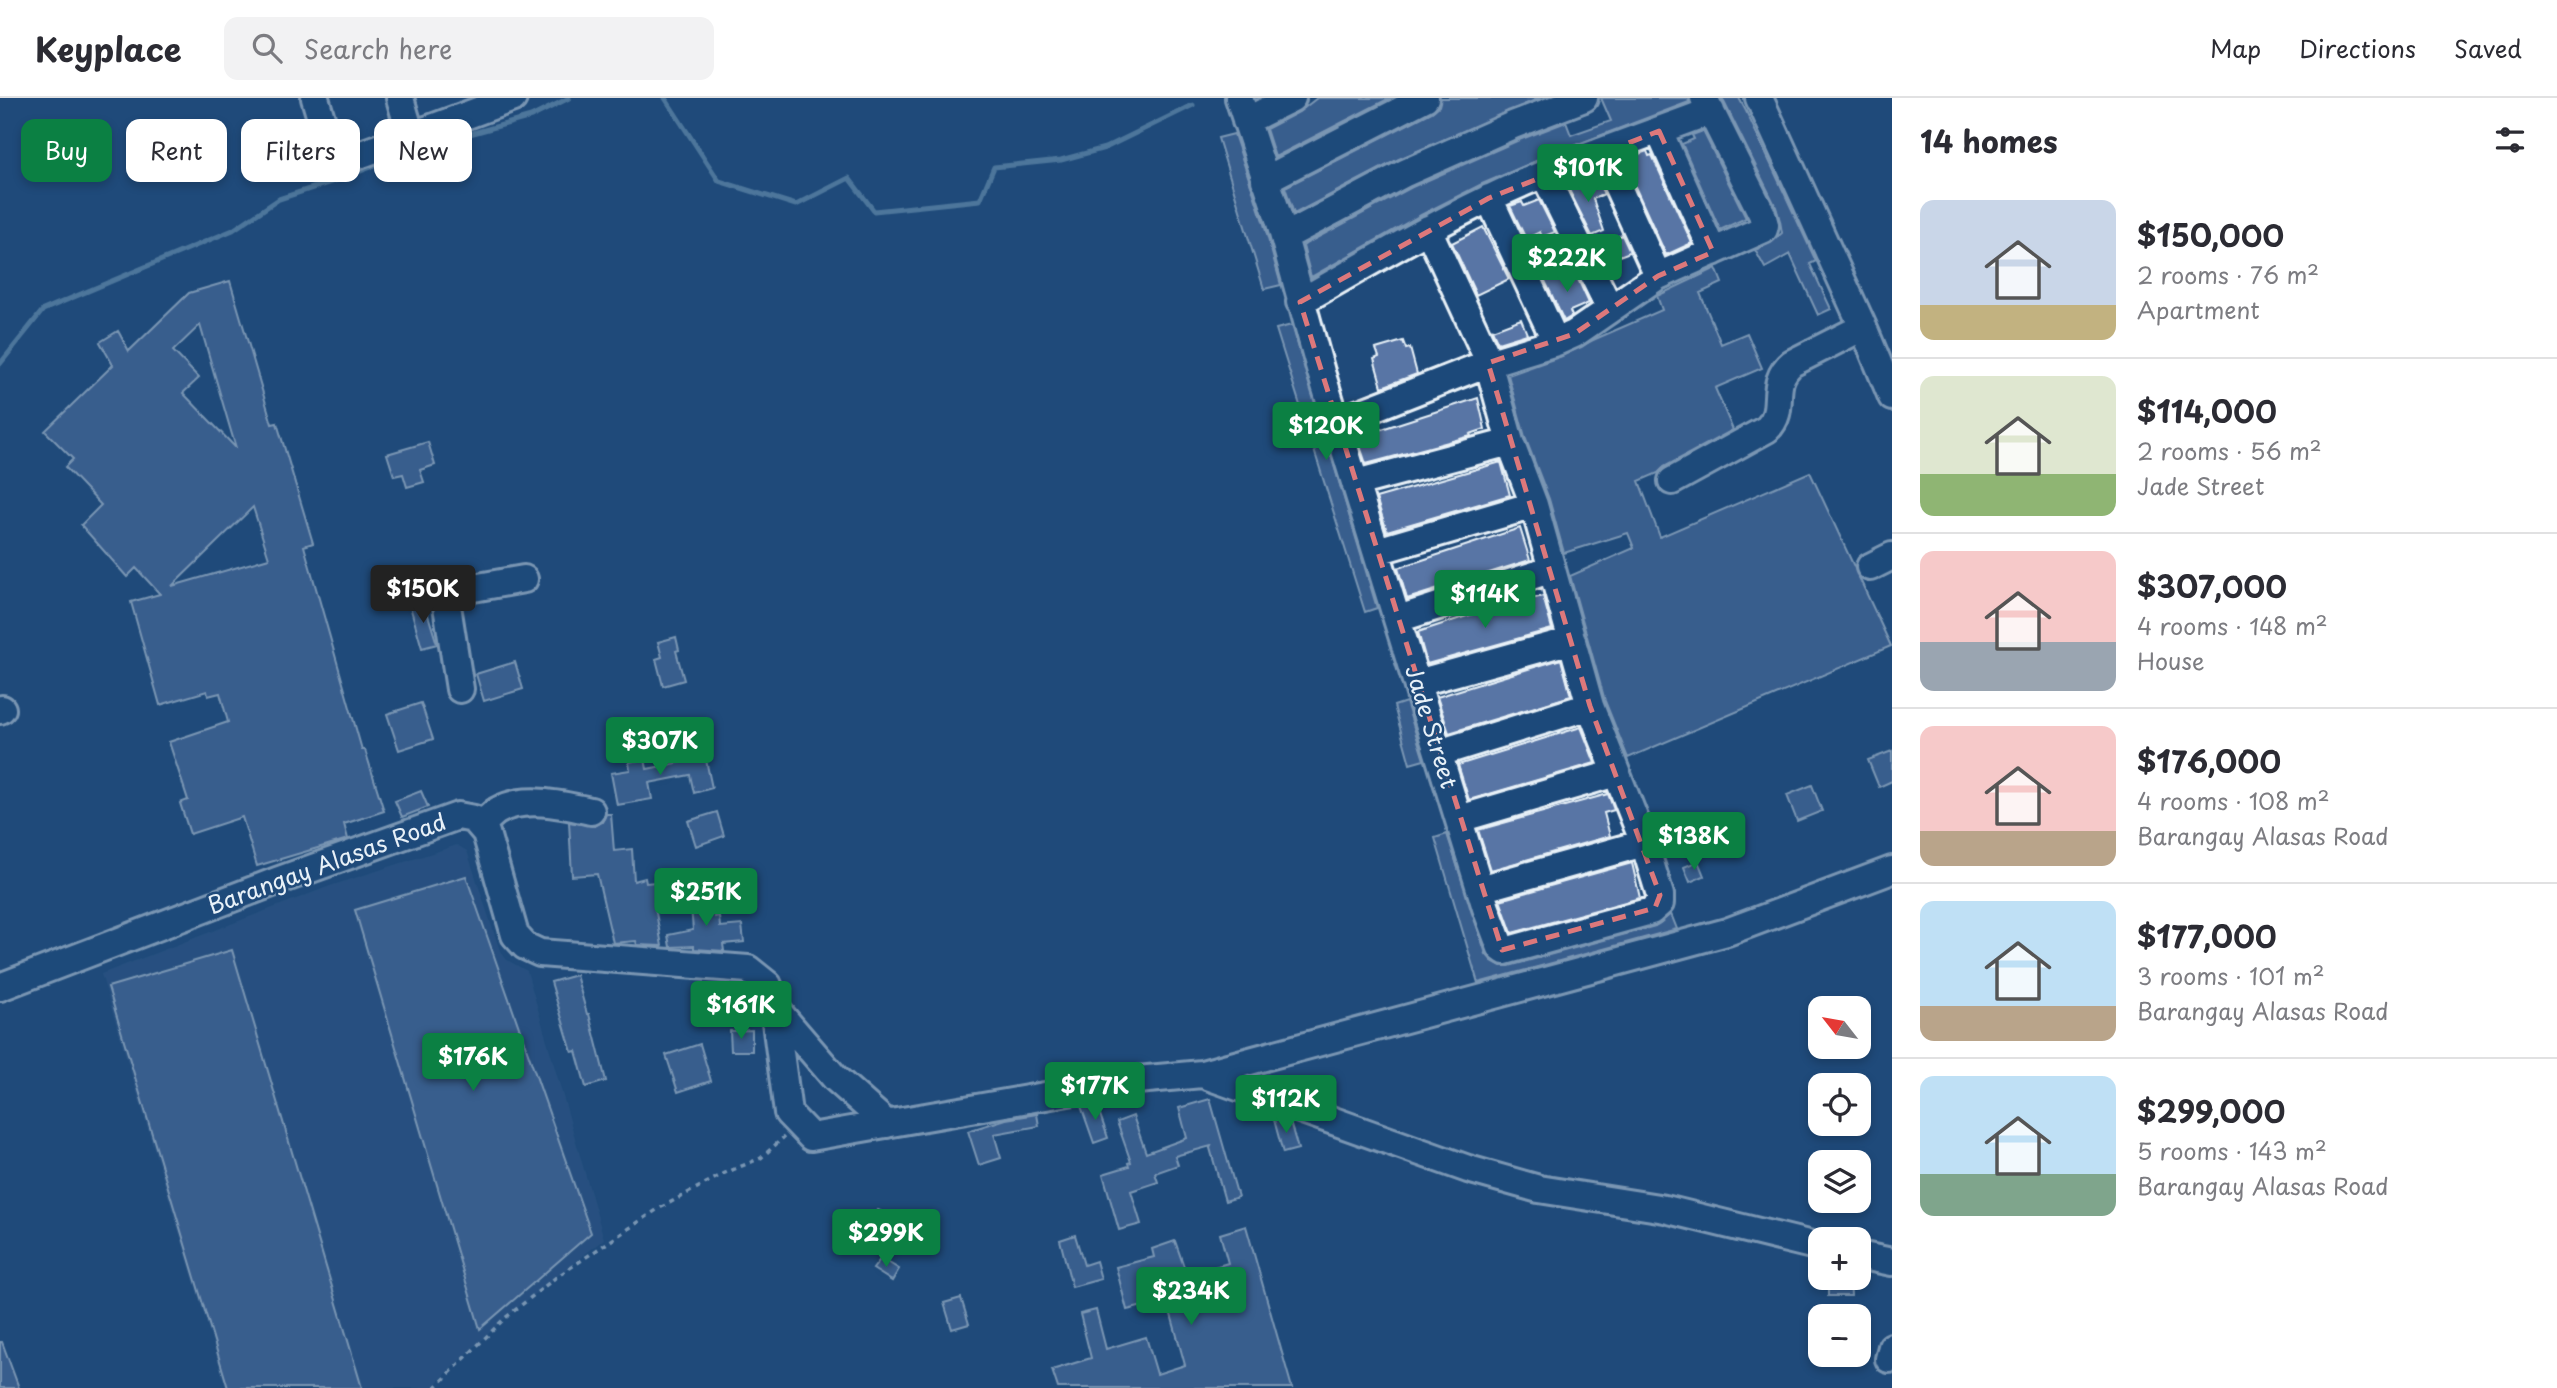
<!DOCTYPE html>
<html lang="en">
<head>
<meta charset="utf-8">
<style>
  :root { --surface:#fff; --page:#f2f2f3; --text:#2b2b33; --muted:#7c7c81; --line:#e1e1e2; --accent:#0b8043 }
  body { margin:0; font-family:"Playpen Sans",sans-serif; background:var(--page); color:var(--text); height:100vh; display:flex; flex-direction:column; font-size:26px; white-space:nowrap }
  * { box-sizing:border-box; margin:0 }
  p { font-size:23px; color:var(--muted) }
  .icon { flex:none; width:38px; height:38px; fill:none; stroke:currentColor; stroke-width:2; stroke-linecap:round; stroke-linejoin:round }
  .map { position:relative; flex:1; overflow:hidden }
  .side { display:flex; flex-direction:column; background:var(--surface); width:665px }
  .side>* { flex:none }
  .hud { position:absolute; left:21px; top:21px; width:665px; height:63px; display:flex; gap:14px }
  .needle { width:46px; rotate:301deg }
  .controls { position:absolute; left:1808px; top:898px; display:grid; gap:14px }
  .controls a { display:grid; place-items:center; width:63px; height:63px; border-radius:14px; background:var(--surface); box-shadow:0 4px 10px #0003; font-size:35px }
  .price { position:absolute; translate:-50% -60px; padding:0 16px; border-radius:7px; background:var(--accent); color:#fff; font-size:23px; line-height:46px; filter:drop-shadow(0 2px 4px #0008) }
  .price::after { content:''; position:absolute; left:50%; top:42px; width:21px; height:16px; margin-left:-10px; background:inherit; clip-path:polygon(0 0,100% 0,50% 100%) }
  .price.active { background:#222; color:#fff }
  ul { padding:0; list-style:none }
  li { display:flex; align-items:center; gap:21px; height:175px; padding:0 28px }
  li+li { border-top:2px solid var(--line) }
  li span { display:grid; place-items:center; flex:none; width:196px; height:140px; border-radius:14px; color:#555 }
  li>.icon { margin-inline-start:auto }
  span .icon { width:84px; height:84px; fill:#fffc; stroke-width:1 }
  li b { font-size:30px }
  h2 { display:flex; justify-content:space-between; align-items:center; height:84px; padding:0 28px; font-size:30px }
  .pill { padding:0 24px; border-radius:14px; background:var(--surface); box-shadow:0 4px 10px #0003; font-size:24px; line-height:63px }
  .pill.active { background:var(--accent); color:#fff }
  header { display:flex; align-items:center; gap:42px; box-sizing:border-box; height:98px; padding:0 35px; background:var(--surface); border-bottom:2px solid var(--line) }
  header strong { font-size:33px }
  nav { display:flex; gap:38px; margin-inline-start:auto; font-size:24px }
  .search { width:490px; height:63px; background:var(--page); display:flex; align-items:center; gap:18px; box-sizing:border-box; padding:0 24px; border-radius:14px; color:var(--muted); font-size:26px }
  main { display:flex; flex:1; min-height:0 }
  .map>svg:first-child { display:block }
</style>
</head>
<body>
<header>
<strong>Keyplace</strong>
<div class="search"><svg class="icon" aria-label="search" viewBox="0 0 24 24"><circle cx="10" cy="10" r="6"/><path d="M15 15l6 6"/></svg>Search here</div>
<nav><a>Map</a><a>Directions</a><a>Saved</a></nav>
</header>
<main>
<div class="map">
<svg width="1892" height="1290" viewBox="0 0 1892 1290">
  <rect width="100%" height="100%" fill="#1f4a7a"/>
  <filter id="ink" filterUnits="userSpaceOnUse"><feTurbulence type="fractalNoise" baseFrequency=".0143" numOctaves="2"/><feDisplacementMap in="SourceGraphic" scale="14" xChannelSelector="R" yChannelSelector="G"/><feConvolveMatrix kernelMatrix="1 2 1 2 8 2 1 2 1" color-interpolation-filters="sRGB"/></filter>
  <g filter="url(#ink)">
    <path fill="#305787" d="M457 747 467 753 500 853 507 862 527 873 604 1141 504 1221 431 1290H226L101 876 330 788Z"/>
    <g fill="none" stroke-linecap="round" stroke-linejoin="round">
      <path stroke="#85aac3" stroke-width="5" d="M665 0 719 83 796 107 849 80 874 113 980 102 994 69 1061 62 1105 50 1193 7
        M0 266 43 212 233 132 279 101 340 81 423 49 531 19 569 0"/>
    </g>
    <path fill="#5875a5" stroke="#e8f1f8" stroke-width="2" fill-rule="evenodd" d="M1317 0H1390L1275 59 1266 31 1299 14Z
      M1441 0H1540L1399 61 1294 116 1285 89 1432 14 1439 8Z
      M1601 0H1688L1689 4 1565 51 1482 86 1421 117 1311 179 1303 148 1307 145 1412 89 1519 42 1566 24 1571 37 1611 23Z
      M1722 0H1739L1746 13 1816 163 1810 166 1831 211 1818 217 1790 156 1765 170 1755 152 1771 145 1782 135 1780 123 1776 109Z
      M1703 33 1746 120 1720 132 1682 46 1694 41 1692 37Z
      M1234 36 1264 126 1281 187 1264 191 1218 40Z
      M1647 53 1649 58 1652 57 1692 145 1666 157 1626 69 1636 65 1633 58Z
      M1597 82 1604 96 1593 101 1604 133 1592 138 1567 88 1578 84 1580 89Z
      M1539 102 1555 134 1542 139 1540 134 1526 141 1510 108 1522 104 1524 108Z
      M1483 129 1509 181 1476 197 1452 145Z
      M1622 137 1630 154 1614 160 1608 142Z
      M1716 170 1722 185 1700 195 1721 246 1747 235 1762 270 1715 290 1733 332 1664 369 1658 375 1639 383 1660 439 1810 374 1891 548 1628 660 1605 603 1570 478 1634 450 1628 435 1564 455 1549 401 1525 339 1508 277 1562 258 1593 242 1662 212 1657 198Z
      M1572 176 1574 181 1577 179 1589 205 1570 213 1572 218 1564 223 1544 181 1555 177 1557 182Z
      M230 183 272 326 277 325 313 445 304 448 362 652H365L384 713 344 726 348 741 257 768 242 719 190 736 180 705 188 702 169 644 228 624 220 595 208 598 207 593 160 607 131 504 160 496 136 470 127 479 81 427 101 407 65 369 73 361 45 333 113 267 100 244 118 233 129 253 189 195ZM200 227 230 330 236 350 183 295 199 280 173 253ZM253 409 269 460 172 488Z
      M1521 221 1527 236 1498 245 1492 232Z
      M1292 227 1377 510 1365 514 1276 231Z
      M1403 243 1406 251 1410 250 1417 276 1382 289 1374 261 1379 259 1376 251Z
      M1478 300 1485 331 1470 336 1471 338 1366 366 1357 339Z
      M428 344 435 367 420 372 424 384 407 389 403 376 394 378 387 356Z
      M1501 364 1510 397 1387 433 1376 400Z
      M1520 430 1530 462 1407 501 1398 470Z
      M1543 498 1552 531 1427 566 1418 534 1479 514Z
      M424 504 437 546 422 550 410 508Z
      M676 539 679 552 676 553 684 582 663 588 656 561 662 559 658 544Z
      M1561 561 1571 598 1449 635 1437 599Z
      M515 564 523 591 484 603 476 576Z
      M1406 604 1424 662 1410 666 1394 608Z
      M421 605 433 641 399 652 387 616Z
      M1581 629 1595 665 1469 702 1458 667Z
      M703 648 712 690 694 695 690 677 649 685 652 701 617 707 611 675 630 672 629 664 645 661 647 671 687 663 684 651Z
      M1892 653V683L1879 689 1868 662Z
      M1812 687 1822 713 1797 723 1787 697Z
      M421 693 428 709 402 719 395 703Z
      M1608 696 1614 712 1604 715 1610 738 1491 772 1478 732Z
      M717 714 724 738 696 748 688 723Z
      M606 716H611L614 753 632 751 634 783 645 780 646 785 685 781 687 806 655 809 662 848 637 847 636 843 613 845 597 776 572 778 569 724 595 728 602 724Z
      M1447 736 1486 856 1492 863 1501 868H1509L1655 828 1671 816 1677 831 1478 885 1435 740Z
      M1698 763 1704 778 1690 784 1684 769Z
      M1632 765 1640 800 1512 835 1500 802Z
      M466 778 591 1135 480 1231 355 812Z
      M713 796 715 819 719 818 720 829 742 827 744 844 723 846 724 853 694 851V848L670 849 668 837 693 832 690 798Z
      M232 852 362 1290H228L108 889Z
      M576 877 587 916H589L606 983 586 989 576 953 572 954 551 884Z
      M752 932V953H731L730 933Z
      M700 946 711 983 678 994 666 957Z
      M1210 1001 1238 1099 1225 1103 1210 1050 1211 1048 1175 1058 1178 1067 1155 1075 1158 1084 1131 1093 1141 1126 1119 1132 1103 1076 1129 1068 1128 1065 1131 1064 1117 1024 1133 1018 1146 1055 1187 1040 1179 1010Z
      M1096 1005 1108 1040 1094 1045 1081 1008Z
      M1037 1016 1039 1028 994 1036 1001 1060 979 1067 968 1033 1006 1021Z
      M1273 1018 1290 1024 1298 1051 1283 1055Z
      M878 1112 897 1122 887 1139 869 1129Z
      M1246 1128 1292 1290H1058L1052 1272 1091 1260 1080 1216 1096 1212 1106 1251 1146 1239 1157 1276 1185 1267 1167 1202 1127 1212 1116 1169 1154 1159 1152 1151 1175 1143 1187 1177 1228 1165 1220 1136Z
      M1075 1137 1084 1167 1096 1163 1101 1181 1072 1189 1060 1142Z
      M881 1160 899 1171 892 1183 873 1171Z
      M1828 1180H1850L1851 1198H1828Z
      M961 1200 969 1226 952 1231 944 1205Z
      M0 1244H2L19 1290H0Z"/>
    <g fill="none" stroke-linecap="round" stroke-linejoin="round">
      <g stroke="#e8f1f8" stroke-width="32">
        <path id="minor" d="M315 0 333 61 340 64 513 0
          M400 0 411 38
          M1239 0 1279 121 1321 274 1486 810 1501 850 1505 853 1651 813 1660 805V797L1644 745 1590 608 1534 407 1510 344 1486 257 1428 131
          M1759 0 1863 229 1892 299
          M1246 23 1292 0
          M1659 33 1713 154
          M1602 54 1658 178
          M1544 76 1610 211
          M1265 82 1425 0
          M1489 100 1556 244
          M1284 139 1405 75 1513 27 1584 0
          M1300 204C1362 169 1423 132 1488 101 1560 66 1637 41 1711 13
          M1337 324 1488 265 1556 244 1574 236 1658 178 1764 131 1765 127 1762 116 1704 0
          M1672 383 1767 331C1788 311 1767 286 1792 265L1863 229
          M1356 385 1510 344
          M1377 453 1534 407
          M1870 469 1892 458
          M1398 521 1550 472
          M1417 585 1572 542
          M460 591 445 495 524 481
          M0 612 2 611
          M1439 655 1590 608
          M1459 721 1616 675
          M480 728C486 723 491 717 497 713 523 697 564 707 591 713
          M1480 791 1644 745
          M0 889 277 783 458 718 474 721 486 735 515 837 525 848 540 855 748 871 768 887 774 909 788 1015 811 1039 1137 982 1202 976 1727 834 1892 772
          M774 909 835 980 887 1026
          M1202 976 1468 1071 1539 1091 1665 1111 1820 1149
          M1858 1157 1892 1164
          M1889 1261 1892 1249"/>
      </g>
      <path stroke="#e8f1f8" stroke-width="3.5" stroke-dasharray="5 5" stroke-linecap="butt" d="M435 1290 504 1221 555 1180 658 1111 725 1075 761 1060 784 1039"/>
      <use href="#minor" stroke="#1f4a7a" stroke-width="26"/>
    </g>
  </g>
  <path d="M0 0H1892V1290H0ZM1659 33 1713 154 1658 178 1574 236 1488 265 1590 608 1660 797 1655 810 1502 852 1300 204 1489 100Z" fill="#1f4a7a" fill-opacity=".55" fill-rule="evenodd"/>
  <path fill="none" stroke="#dd787b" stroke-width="5" stroke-dasharray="14 9" stroke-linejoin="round" d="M1659 33 1713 154 1658 178 1574 236 1488 265 1590 608 1660 797 1655 810 1502 852 1300 204 1489 100Z"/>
  <g text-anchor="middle" stroke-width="5" stroke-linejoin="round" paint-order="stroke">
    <g font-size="23" fill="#e8f1f8" stroke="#1f4a7a">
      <text transform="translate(1431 629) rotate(73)" y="8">Jade Street</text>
      <text transform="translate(327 766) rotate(-20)" y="8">Barangay Alasas Road</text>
    </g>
  </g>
</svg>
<div class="controls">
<a><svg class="needle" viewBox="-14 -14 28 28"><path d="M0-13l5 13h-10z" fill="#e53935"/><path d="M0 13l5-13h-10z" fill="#7c7c81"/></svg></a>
<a><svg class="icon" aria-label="locate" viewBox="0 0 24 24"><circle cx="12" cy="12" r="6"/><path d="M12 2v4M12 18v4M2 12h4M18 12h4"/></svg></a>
<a><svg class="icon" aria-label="layers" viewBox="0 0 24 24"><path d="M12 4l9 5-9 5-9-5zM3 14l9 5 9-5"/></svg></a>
<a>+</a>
<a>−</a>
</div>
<b class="price" style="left:1588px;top:106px">$101K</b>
<b class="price" style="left:1567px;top:196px">$222K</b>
<b class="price" style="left:1326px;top:364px">$120K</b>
<b class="price active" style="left:423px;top:527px">$150K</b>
<b class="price" style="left:1485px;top:532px">$114K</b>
<b class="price" style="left:660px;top:679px">$307K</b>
<b class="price" style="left:1694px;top:774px">$138K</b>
<b class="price" style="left:706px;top:830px">$251K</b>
<b class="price" style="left:741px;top:943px">$161K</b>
<b class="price" style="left:473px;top:995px">$176K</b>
<b class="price" style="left:1095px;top:1024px">$177K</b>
<b class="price" style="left:1286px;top:1037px">$112K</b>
<b class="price" style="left:886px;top:1171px">$299K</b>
<b class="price" style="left:1191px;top:1229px">$234K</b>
<div class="hud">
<a class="pill active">Buy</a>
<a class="pill">Rent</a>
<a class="pill">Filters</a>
<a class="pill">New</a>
</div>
</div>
<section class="side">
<h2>14 homes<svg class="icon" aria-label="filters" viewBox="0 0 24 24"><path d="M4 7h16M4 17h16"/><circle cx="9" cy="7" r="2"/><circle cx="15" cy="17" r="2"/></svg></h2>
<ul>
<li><span style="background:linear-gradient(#c9d6e8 75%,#c2b280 0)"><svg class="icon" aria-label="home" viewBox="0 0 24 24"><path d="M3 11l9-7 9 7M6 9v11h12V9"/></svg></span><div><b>$150,000</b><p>2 rooms · 76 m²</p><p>Apartment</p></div></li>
<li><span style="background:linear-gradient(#dfe7d0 70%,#8fb573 0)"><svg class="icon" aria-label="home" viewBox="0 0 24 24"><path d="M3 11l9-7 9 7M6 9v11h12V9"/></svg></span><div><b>$114,000</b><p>2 rooms · 56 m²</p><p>Jade Street</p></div></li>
<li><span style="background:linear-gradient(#f6c9c9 65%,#9aa5b1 0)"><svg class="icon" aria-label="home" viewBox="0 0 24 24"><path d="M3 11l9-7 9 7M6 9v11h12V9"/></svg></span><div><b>$307,000</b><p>4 rooms · 148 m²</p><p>House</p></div></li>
<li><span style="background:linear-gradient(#f6c9c9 75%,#b9a48a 0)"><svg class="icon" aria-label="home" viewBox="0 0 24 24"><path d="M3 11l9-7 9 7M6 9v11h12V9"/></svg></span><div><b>$176,000</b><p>4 rooms · 108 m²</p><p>Barangay Alasas Road</p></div></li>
<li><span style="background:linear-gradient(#bfe0f5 75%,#b9a48a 0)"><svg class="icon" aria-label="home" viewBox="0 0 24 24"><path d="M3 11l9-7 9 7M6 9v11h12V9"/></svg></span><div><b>$177,000</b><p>3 rooms · 101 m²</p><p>Barangay Alasas Road</p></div></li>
<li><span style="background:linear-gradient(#bfe0f5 70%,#7fa58c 0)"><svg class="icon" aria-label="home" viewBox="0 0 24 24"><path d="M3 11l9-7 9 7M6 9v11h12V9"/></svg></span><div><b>$299,000</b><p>5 rooms · 143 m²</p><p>Barangay Alasas Road</p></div></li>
</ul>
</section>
</main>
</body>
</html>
